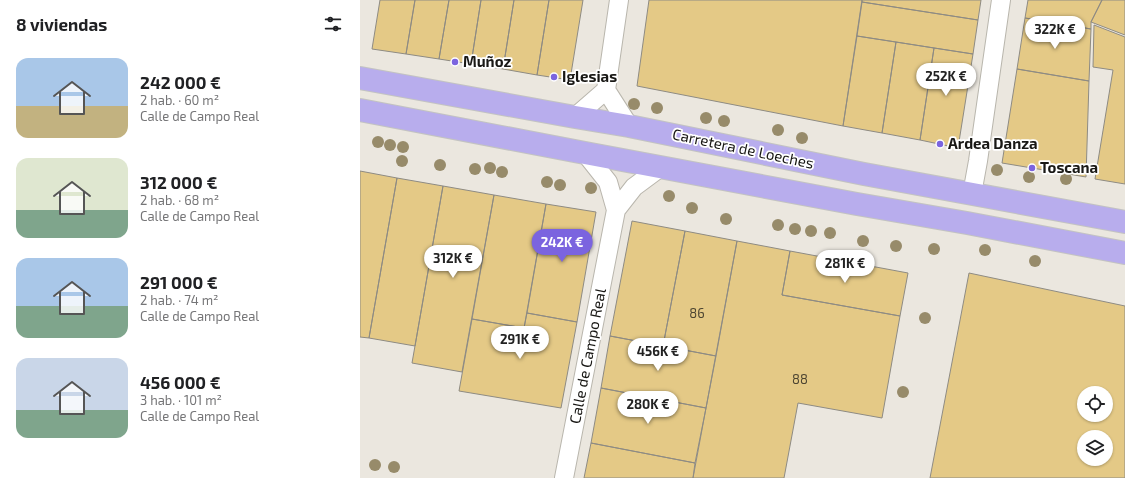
<!DOCTYPE html>
<html lang="es">
<head>
<meta charset="utf-8">
<style>
  :root { --surface:#fff; --page:#f6f6f6; --text:#202124; --muted:#757577; --accent:#7b64df }
  body { margin:0; font-family:"Exo 2",sans-serif; background:var(--page); color:var(--text); height:100vh; display:flex; flex-direction:column; font-size:15px; white-space:nowrap }
  * { box-sizing:border-box; margin:0 }
  p { font-size:13px; color:var(--muted) }
  .icon { flex:none; width:22px; height:22px; fill:none; stroke:currentColor; stroke-width:2; stroke-linecap:round; stroke-linejoin:round }
  .map { position:relative; flex:1; overflow:hidden }
  .sheet { display:flex; flex-direction:column; background:var(--surface); width:360px }
  .sheet>* { flex:none }
  .tools { position:absolute; left:717px; top:386px; display:grid; gap:8px }
  .tools a { display:grid; place-items:center; width:36px; height:36px; border-radius:50%; background:var(--surface); box-shadow:0 1px 3px #0004; font-size:20px }
  .price { position:absolute; translate:-50% -34px; padding:0 9px; border-radius:14px; background:#fff; color:#222; font-size:13px; line-height:26px; filter:drop-shadow(0 1px 2px #0008) }
  .price::after { content:''; position:absolute; left:50%; top:24px; width:12px; height:9px; margin-left:-6px; background:inherit; clip-path:polygon(0 0,100% 0,50% 100%) }
  .price.on { background:var(--accent); color:#fff }
  ul { padding:0; list-style:none }
  li { display:flex; align-items:center; gap:12px; height:100px; padding:0 16px }
  li span { display:grid; place-items:center; flex:none; width:112px; height:80px; border-radius:12px; color:#555 }
  li>.icon { margin-inline-start:auto }
  span .icon { width:48px; height:48px; fill:#fffc; stroke-width:1 }
  li b { font-size:17px }
  h2 { display:flex; justify-content:space-between; align-items:center; height:48px; padding:0 16px; font-size:17px }
  main { display:flex; flex:1; min-height:0 }
  .map>svg:first-child { display:block }
</style>
</head>
<body>
<main>
<section class="sheet">
<h2>8 viviendas<svg class="icon" aria-label="filters" viewBox="0 0 24 24"><path d="M4 7h16M4 17h16"/><circle cx="9" cy="7" r="2"/><circle cx="15" cy="17" r="2"/></svg></h2>
<ul>
<li><span style="background:linear-gradient(#a9c7e8 60%,#c2b280 0)"><svg class="icon" aria-label="home" viewBox="0 0 24 24"><path d="M3 11l9-7 9 7M6 9v11h12V9"/></svg></span><div><b>242 000 €</b><p>2 hab. · 60 m²</p><p>Calle de Campo Real</p></div></li>
<li><span style="background:linear-gradient(#dfe7d0 65%,#7fa58c 0)"><svg class="icon" aria-label="home" viewBox="0 0 24 24"><path d="M3 11l9-7 9 7M6 9v11h12V9"/></svg></span><div><b>312 000 €</b><p>2 hab. · 68 m²</p><p>Calle de Campo Real</p></div></li>
<li><span style="background:linear-gradient(#a9c7e8 60%,#7fa58c 0)"><svg class="icon" aria-label="home" viewBox="0 0 24 24"><path d="M3 11l9-7 9 7M6 9v11h12V9"/></svg></span><div><b>291 000 €</b><p>2 hab. · 74 m²</p><p>Calle de Campo Real</p></div></li>
<li><span style="background:linear-gradient(#c9d6e8 65%,#7fa58c 0)"><svg class="icon" aria-label="home" viewBox="0 0 24 24"><path d="M3 11l9-7 9 7M6 9v11h12V9"/></svg></span><div><b>456 000 €</b><p>3 hab. · 101 m²</p><p>Calle de Campo Real</p></div></li>
</ul>
</section>
<div class="map">
<svg width="765" height="478" viewBox="0 0 765 478">
  <rect width="100%" height="100%" fill="#ebe7df"/>
  <path fill="#e4c986" stroke="#8e8b83" fill-rule="evenodd" d="M20 0H55L46 54 12 49Z
    M55 0H89L79 59 46 54Z
    M89 0H121L111 64 79 59Z
    M121 0H154L143 69 111 64Z
    M154 0H189L177 75 143 69Z
    M189 0H223L210 80 177 75Z
    M289 0H502L483 126 277 86Z
    M502 0H621L618 20 502 2Z
    M668 0H742L731 22V29L665 18Z
    M742 0H765V35L731 22Z
    M502 2 618 20 613 54 497 36Z
    M665 18 731 29 729 81 657 69Z
    M734 25 765 37V184L735 179 753 70 733 67Z
    M497 36 536 42 522 133 483 126Z
    M536 42 574 48 560 140 522 133Z
    M574 48 613 54 598 148 560 140Z
    M657 69 729 81 726 177 642 163Z
    M0 171 37 178 9 338 0 337Z
    M37 178 83 186 55 346 9 338Z
    M83 186 134 195 102 372 52 363Z
    M134 195 186 204 164 328 112 319Z
    M186 204 236 212 217 322 167 313Z
    M272 221 325 231 303 346 250 336Z
    M325 231 377 241 356 356 303 346Z
    M377 241 430 251 422 295 540 316 522 418 438 403 424 478H333Z
    M430 251 548 273 540 316 422 295Z
    M609 273 765 306V478H570ZM724 393H746V415H724ZM724 437H746V459H724Z
    M167 313 217 322 201 408 99 391 112 319 164 328Z
    M250 336 356 356 346 408 241 388Z
    M241 388 346 408 335 463 231 443Z
    M231 443 335 463 333 478H224Z"/>
  <g fill="none" stroke-linecap="round" stroke-linejoin="round">
    <g stroke="#b9b6ad" stroke-width="20">
      <path id="street" d="M246 90 269 126
        M215 117 246 90 259 0
        M612 194 618 161 641 0
        M256 210 274 187 301 167
        M204 478 256 210 248 182 225 153"/>
    </g>
    <g stroke="#c3c3c2" stroke-width="24">
      <path id="primary" d="M0 78 215 117 269 126 504 174 765 222
        M0 110 225 153 497 204 607 223 765 253"/>
    </g>
    <use href="#street" stroke="#fff" stroke-width="18"/>
    <use href="#primary" stroke="#b8aded" stroke-width="22"/>
  </g>
  <g fill="#978b6a">
    <circle cx="274" cy="104" r="6"/>
    <circle cx="297" cy="108" r="6"/>
    <circle cx="346" cy="118" r="6"/>
    <circle cx="364" cy="121" r="6"/>
    <circle cx="418" cy="130" r="6"/>
    <circle cx="442" cy="138" r="6"/>
    <circle cx="18" cy="142" r="6"/>
    <circle cx="30" cy="145" r="6"/>
    <circle cx="43" cy="147" r="6"/>
    <circle cx="42" cy="161" r="6"/>
    <circle cx="80" cy="165" r="6"/>
    <circle cx="130" cy="168" r="6"/>
    <circle cx="115" cy="169" r="6"/>
    <circle cx="637" cy="170" r="6"/>
    <circle cx="142" cy="172" r="6"/>
    <circle cx="669" cy="177" r="6"/>
    <circle cx="706" cy="179" r="6"/>
    <circle cx="187" cy="182" r="6"/>
    <circle cx="200" cy="185" r="6"/>
    <circle cx="231" cy="188" r="6"/>
    <circle cx="309" cy="196" r="6"/>
    <circle cx="332" cy="208" r="6"/>
    <circle cx="366" cy="219" r="6"/>
    <circle cx="418" cy="225" r="6"/>
    <circle cx="435" cy="229" r="6"/>
    <circle cx="451" cy="231" r="6"/>
    <circle cx="470" cy="233" r="6"/>
    <circle cx="503" cy="241" r="6"/>
    <circle cx="536" cy="246" r="6"/>
    <circle cx="574" cy="249" r="6"/>
    <circle cx="625" cy="250" r="6"/>
    <circle cx="675" cy="261" r="6"/>
    <circle cx="565" cy="318" r="6"/>
    <circle cx="543" cy="392" r="6"/>
    <circle cx="15" cy="465" r="6"/>
    <circle cx="34" cy="467" r="6"/>
  </g>
  <g fill="#7b64df" stroke="#fff" stroke-width="1.5">
    <circle cx="95" cy="62" r="4"/>
    <circle cx="194" cy="77" r="4"/>
    <circle cx="580" cy="144" r="4"/>
    <circle cx="672" cy="168" r="4"/>
  </g>
  <g text-anchor="middle" stroke-width="3.5" stroke-linejoin="round" paint-order="stroke">
    <g font-size="13" fill="#4c4431">
      <text x="337" y="318">86</text>
      <text x="440" y="384">88</text>
    </g>
    <g font-size="15" font-weight="bold" fill="#191815" stroke="#fff" text-anchor="start">
      <text x="103" y="67">Muñoz</text>
      <text x="202" y="82">Iglesias</text>
      <text x="588" y="149">Ardea Danza</text>
      <text x="680" y="173">Toscana</text>
    </g>
    <g font-size="15" fill="#191815" stroke="#fff">
      <text transform="translate(383 149) rotate(12)" y="5">Carretera de Loeches</text>
      <text transform="translate(228 356) rotate(-79)" y="5">Calle de Campo Real</text>
    </g>
  </g>
</svg>
<div class="tools">
<a><svg class="icon" aria-label="locate" viewBox="0 0 24 24"><circle cx="12" cy="12" r="6"/><path d="M12 2v4M12 18v4M2 12h4M18 12h4"/></svg></a>
<a><svg class="icon" aria-label="layers" viewBox="0 0 24 24"><path d="M12 4l9 5-9 5-9-5zM3 14l9 5 9-5"/></svg></a>
</div>
<b class="price" style="left:695px;top:50px">322K €</b>
<b class="price" style="left:586px;top:97px">252K €</b>
<b class="price on" style="left:202px;top:263px">242K €</b>
<b class="price" style="left:93px;top:279px">312K €</b>
<b class="price" style="left:485px;top:284px">281K €</b>
<b class="price" style="left:160px;top:360px">291K €</b>
<b class="price" style="left:298px;top:372px">456K €</b>
<b class="price" style="left:288px;top:425px">280K €</b>
</div>
</main>
</body>
</html>
